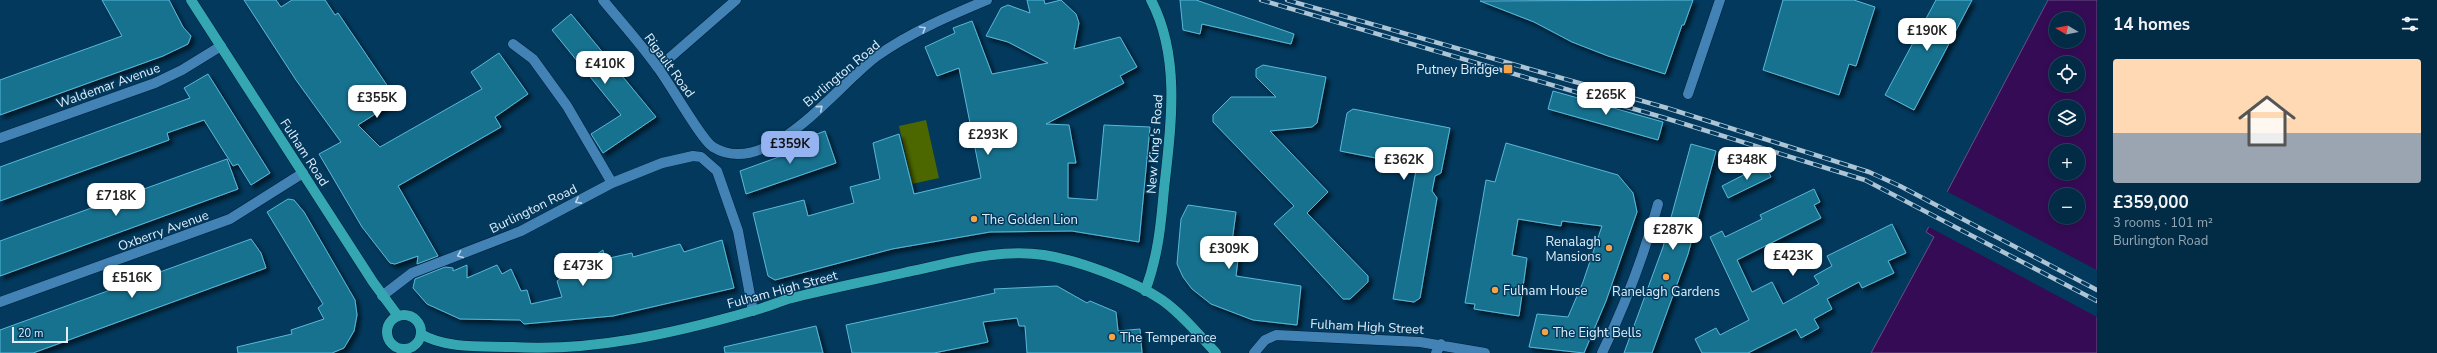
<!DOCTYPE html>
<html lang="en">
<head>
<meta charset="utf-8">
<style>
  :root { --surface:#022b46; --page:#103751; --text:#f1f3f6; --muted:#96a7b3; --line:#23475f; --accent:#95b2f1 }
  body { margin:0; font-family:"Nunito Sans",sans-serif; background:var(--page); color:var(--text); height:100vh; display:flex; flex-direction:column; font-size:15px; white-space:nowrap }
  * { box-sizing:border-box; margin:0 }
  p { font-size:13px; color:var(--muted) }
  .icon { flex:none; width:22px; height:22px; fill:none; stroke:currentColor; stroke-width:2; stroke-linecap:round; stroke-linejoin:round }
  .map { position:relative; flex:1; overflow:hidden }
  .side { display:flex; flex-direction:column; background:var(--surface); width:340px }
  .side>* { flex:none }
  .needle { width:26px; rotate:280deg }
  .tools { position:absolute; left:2049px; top:12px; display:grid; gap:8px }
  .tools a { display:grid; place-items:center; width:36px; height:36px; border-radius:50%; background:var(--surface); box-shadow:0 2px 6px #0003,0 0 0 1px var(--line); font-size:20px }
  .scale { position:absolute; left:12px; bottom:10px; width:56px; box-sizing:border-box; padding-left:4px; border:2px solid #e2effa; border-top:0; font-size:11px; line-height:14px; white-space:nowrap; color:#e2effa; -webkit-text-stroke:3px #02395d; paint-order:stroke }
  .price { position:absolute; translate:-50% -34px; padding:0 9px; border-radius:8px; background:#fff; color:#222; font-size:13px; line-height:26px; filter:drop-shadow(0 1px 2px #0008) }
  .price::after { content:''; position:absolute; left:50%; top:24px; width:12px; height:9px; margin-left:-6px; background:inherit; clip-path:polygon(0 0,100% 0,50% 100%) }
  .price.current { background:var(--accent); color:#111 }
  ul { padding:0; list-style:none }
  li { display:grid; align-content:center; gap:8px; height:212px; padding:0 16px }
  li+li { border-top:1px solid var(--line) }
  li span { display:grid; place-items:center; height:124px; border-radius:4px; color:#555 }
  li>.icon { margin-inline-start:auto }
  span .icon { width:72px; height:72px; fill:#fffc; stroke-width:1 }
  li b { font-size:17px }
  h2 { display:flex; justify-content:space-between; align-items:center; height:48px; padding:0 16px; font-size:17px }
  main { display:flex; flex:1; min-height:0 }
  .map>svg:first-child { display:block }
</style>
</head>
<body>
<main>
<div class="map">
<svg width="2097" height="353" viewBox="0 0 2097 353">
  <defs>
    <filter id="shadow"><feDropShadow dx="3.5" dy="3.5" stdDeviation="2" flood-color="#0009"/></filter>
  </defs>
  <rect width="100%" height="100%" fill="#02395d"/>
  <path fill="#4d6700" d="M926 120 939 178 912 184 899 126Z"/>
  <path fill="#350b55" stroke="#694f86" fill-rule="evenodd" d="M2048 0H2097V353H1871L1934 237 1926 232ZM2056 19H2078V41H2056ZM2056 63H2078V85H2056ZM2056 107H2078V129H2056ZM2056 151H2078V173H2056ZM2056 195H2078V217H2056Z"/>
  <path fill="#02395d" d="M1946 191 2097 270V317L1927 226Z"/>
  <path fill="#14728f" stroke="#59b8da" filter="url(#shadow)" d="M102 0H169L183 27 191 36 188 44 163 56 0 115V80L122 36Z
    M244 0H276L281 7 292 0H325L335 15 338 13 397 100 358 125 380 147 482 89 471 72 499 53 528 94 495 117 501 127 398 186 438 256 417 264 418 256 395 264 390 263 362 227 319 154 341 142 296 80Z
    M1027 0H1044L1045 4 1061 0 1076 14 1079 23 1074 49 1120 37 1137 67 1120 76 1124 83 1046 124 1069 125 1076 163H1068V198L1097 200 1104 125 1150 127 1139 242 1072 231 990 232 892 249 775 280 768 276 753 213 804 200 808 216 854 203 850 187 880 179 873 143 899 134 914 194 981 178 959 68 937 76 925 47 955 33 953 28 972 21 992 74 1048 63 1008 42 986 36 1001 8 1008 5 1030 13Z
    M1180 0H1196L1294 34 1291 44 1202 24 1200 34 1183 30Z
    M1693 0 1684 25H1682L1665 74 1608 56 1572 42 1534 22 1480 1Z
    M1783 0H1854L1875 7 1856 66 1849 64 1839 95 1763 70Z
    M1936 0H1972L1914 110 1885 95Z
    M571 14 656 117 603 153 591 134 621 115 552 30Z
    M1263 65 1326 77 1317 123 1312 127 1270 131 1328 192 1307 213 1368 276V282L1350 299H1343L1274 224 1294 206 1213 122V115L1231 97H1276L1256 77V69Z
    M208 74 270 173 251 185 238 164 233 166 204 120 167 133 169 140 0 201V167L190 98 184 88Z
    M1553 91 1663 122 1658 140 1548 109Z
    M1353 109 1450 128 1441 173 1435 176 1432 191 1437 198 1420 298 1414 302 1393 299 1416 170 1390 166 1386 160 1340 151 1347 113Z
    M825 131 836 163 746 194 740 171 812 145 809 137Z
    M1506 143 1618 175 1633 193 1637 212 1606 301 1584 353 1529 347 1537 314 1568 317 1583 282 1602 226 1562 221 1561 226 1518 219 1512 255 1527 258 1519 316 1474 309 1475 304 1465 303 1486 180 1495 182Z
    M1691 144 1716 151 1688 254 1652 353H1624L1663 247Z
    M227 159 238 189 0 276V241Z
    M1765 164 1771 177 1728 198 1722 186Z
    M1814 189 1820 202 1814 205 1821 218 1737 260 1752 292 1772 282 1783 304 1819 284 1814 276 1832 266 1827 256 1892 224 1906 253 1888 261 1894 273 1862 288 1859 282 1827 299 1832 309 1814 319 1819 328 1801 338 1796 329 1748 353H1702L1695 339 1716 328 1720 335 1749 320 1710 237 1722 231 1725 237 1762 219 1760 215Z
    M288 199 294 200 304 212 355 300 357 315 354 331 344 348 332 353H238L237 347 292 334 291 330 324 319 318 308 323 304 267 212Z
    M1188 205 1236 212 1232 242 1240 243 1236 276 1301 286 1297 325 1253 320 1211 304 1192 289 1183 277 1177 264 1181 219Z
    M251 239 261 253 266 268 33 353H0V330Z
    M722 240 734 288 613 316 524 324 520 320 460 319 427 304 413 288 415 279 445 267 453 268V271L467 265V278L497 265 502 274 511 269 521 291 527 290 531 304 562 297 557 281 603 250 605 259 632 253 633 257 680 244 684 252Z
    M1057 286 1087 303 1090 301 1116 312 1118 331 1140 329 1142 353H1027L1025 326H1019L1017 318 983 322 988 342 934 353H852L846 325 995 293 994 289Z
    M816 326 823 353H725L724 347Z"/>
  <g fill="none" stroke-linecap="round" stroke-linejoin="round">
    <g stroke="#001f38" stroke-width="11">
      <path id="street" d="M603 0C621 22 641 44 658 68 669 82 702 141 713 147 768 181 838 84 877 56 911 32 949 16 987 0
        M513 44 533 59 567 106 612 183
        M658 68 736 0
        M1688 94 1720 0
        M0 138 155 83 182 70 221 46
        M382 296 412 273 521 231 612 183 662 163 693 156 701 157 717 171 738 231 753 311
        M0 302 230 219 303 173
        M1254 353 1265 340 1276 335 1420 342 1485 353
        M1436 353 1441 344
        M1602 353C1625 305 1644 256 1658 204"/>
    </g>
    <g stroke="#001f38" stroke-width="11">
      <path id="primary" d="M191 0 373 282 398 316
        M1145 291C1158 257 1161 224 1164 189 1171 127 1181 57 1151 0
        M387 332a17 17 0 1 1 34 0a17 17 0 1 1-34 0Z
        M421 334C446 349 483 346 512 347 592 352 675 333 752 311 764 308 776 303 788 299 828 289 868 281 907 272 952 263 998 248 1044 255 1078 260 1134 281 1162 300 1182 314 1199 335 1216 353"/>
    </g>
    <use href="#street" stroke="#4382b5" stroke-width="10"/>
    <use href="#primary" stroke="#35a7b3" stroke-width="10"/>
    <g stroke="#adc4d5" stroke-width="4.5">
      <path id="rail" d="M1261 0 1665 118 1865 180 2097 301
        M1287 0 1667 108 1869 172 1900 186 2097 290"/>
    </g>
    <use href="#rail" stroke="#02395d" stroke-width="3" stroke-dasharray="9" stroke-linecap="butt"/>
  </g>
  <defs><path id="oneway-chevron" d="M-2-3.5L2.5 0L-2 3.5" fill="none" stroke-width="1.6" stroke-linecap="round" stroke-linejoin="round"/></defs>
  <g stroke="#bad4e9">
    <use href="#oneway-chevron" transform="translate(923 29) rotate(-30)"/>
    <use href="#oneway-chevron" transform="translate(820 108) rotate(-40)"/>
    <use href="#oneway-chevron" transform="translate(578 201) rotate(152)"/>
    <use href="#oneway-chevron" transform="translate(460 255) rotate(158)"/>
  </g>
  <g fill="#f6a247" stroke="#02395d" stroke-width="1.5">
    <rect x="1503" y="64" width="10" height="10" rx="2"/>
    <circle cx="974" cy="219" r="4"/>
    <circle cx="1609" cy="248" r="4"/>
    <circle cx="1666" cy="277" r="4"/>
    <circle cx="1495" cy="290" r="4"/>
    <circle cx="1545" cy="332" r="4"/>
    <circle cx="1112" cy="337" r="4"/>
  </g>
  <g text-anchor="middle" stroke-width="3" stroke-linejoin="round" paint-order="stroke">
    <g font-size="13" fill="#e2effa" stroke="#02395d">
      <text transform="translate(670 65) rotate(54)" y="5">Rigault Road</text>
      <text transform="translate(841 73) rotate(-40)" y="5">Burlington Road</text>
      <text transform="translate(108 85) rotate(-20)" y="5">Waldemar Avenue</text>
      <text transform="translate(1154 144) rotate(-86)" y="5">New King's Road</text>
      <text transform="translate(305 152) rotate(57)" y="5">Fulham Road</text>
      <text transform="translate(533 208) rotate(-26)" y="5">Burlington Road</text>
      <text transform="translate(163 230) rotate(-20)" y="5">Oxberry Avenue</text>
      <text transform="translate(782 289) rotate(-15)" y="5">Fulham High Street</text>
      <text transform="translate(1367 326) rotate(3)" y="5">Fulham High Street</text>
    </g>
    <g font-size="13" fill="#e2effa" stroke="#02395d" text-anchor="start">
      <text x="1499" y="74" text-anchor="end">Putney Bridge</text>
      <text x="982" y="224">The Golden Lion</text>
      <text x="1601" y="246" text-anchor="end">Renalagh<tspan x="1601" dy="15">Mansions</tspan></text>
      <text x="1503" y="295">Fulham House</text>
      <text x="1666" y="296" text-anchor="middle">Ranelagh Gardens</text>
      <text x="1553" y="337">The Eight Bells</text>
      <text x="1120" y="342">The Temperance</text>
    </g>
  </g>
</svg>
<div class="tools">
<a><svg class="needle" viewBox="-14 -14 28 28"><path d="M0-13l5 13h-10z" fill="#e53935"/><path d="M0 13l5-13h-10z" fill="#96a7b3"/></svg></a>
<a><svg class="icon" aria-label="locate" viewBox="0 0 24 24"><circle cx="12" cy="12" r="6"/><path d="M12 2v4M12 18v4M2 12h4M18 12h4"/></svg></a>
<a><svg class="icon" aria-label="layers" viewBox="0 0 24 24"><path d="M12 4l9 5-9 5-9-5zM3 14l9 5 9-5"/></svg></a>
<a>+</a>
<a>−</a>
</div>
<div class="scale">20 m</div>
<b class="price" style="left:1927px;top:52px">£190K</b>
<b class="price" style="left:605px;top:85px">£410K</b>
<b class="price" style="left:1606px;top:116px">£265K</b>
<b class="price" style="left:377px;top:119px">£355K</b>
<b class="price" style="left:988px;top:156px">£293K</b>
<b class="price current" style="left:790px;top:165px">£359K</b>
<b class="price" style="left:1404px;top:181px">£362K</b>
<b class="price" style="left:1747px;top:181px">£348K</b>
<b class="price" style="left:116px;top:217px">£718K</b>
<b class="price" style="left:1673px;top:251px">£287K</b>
<b class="price" style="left:1229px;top:270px">£309K</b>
<b class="price" style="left:1793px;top:277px">£423K</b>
<b class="price" style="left:583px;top:287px">£473K</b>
<b class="price" style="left:132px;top:299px">£516K</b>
</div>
<section class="side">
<h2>14 homes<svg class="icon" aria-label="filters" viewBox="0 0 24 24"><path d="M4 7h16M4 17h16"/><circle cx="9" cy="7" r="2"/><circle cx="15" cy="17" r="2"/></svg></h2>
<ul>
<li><span style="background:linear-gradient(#ffd9b3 60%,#9aa5b1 0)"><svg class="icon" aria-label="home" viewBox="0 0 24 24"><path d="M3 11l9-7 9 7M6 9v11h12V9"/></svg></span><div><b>£359,000</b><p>3 rooms · 101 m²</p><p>Burlington Road</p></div></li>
</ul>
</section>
</main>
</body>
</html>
